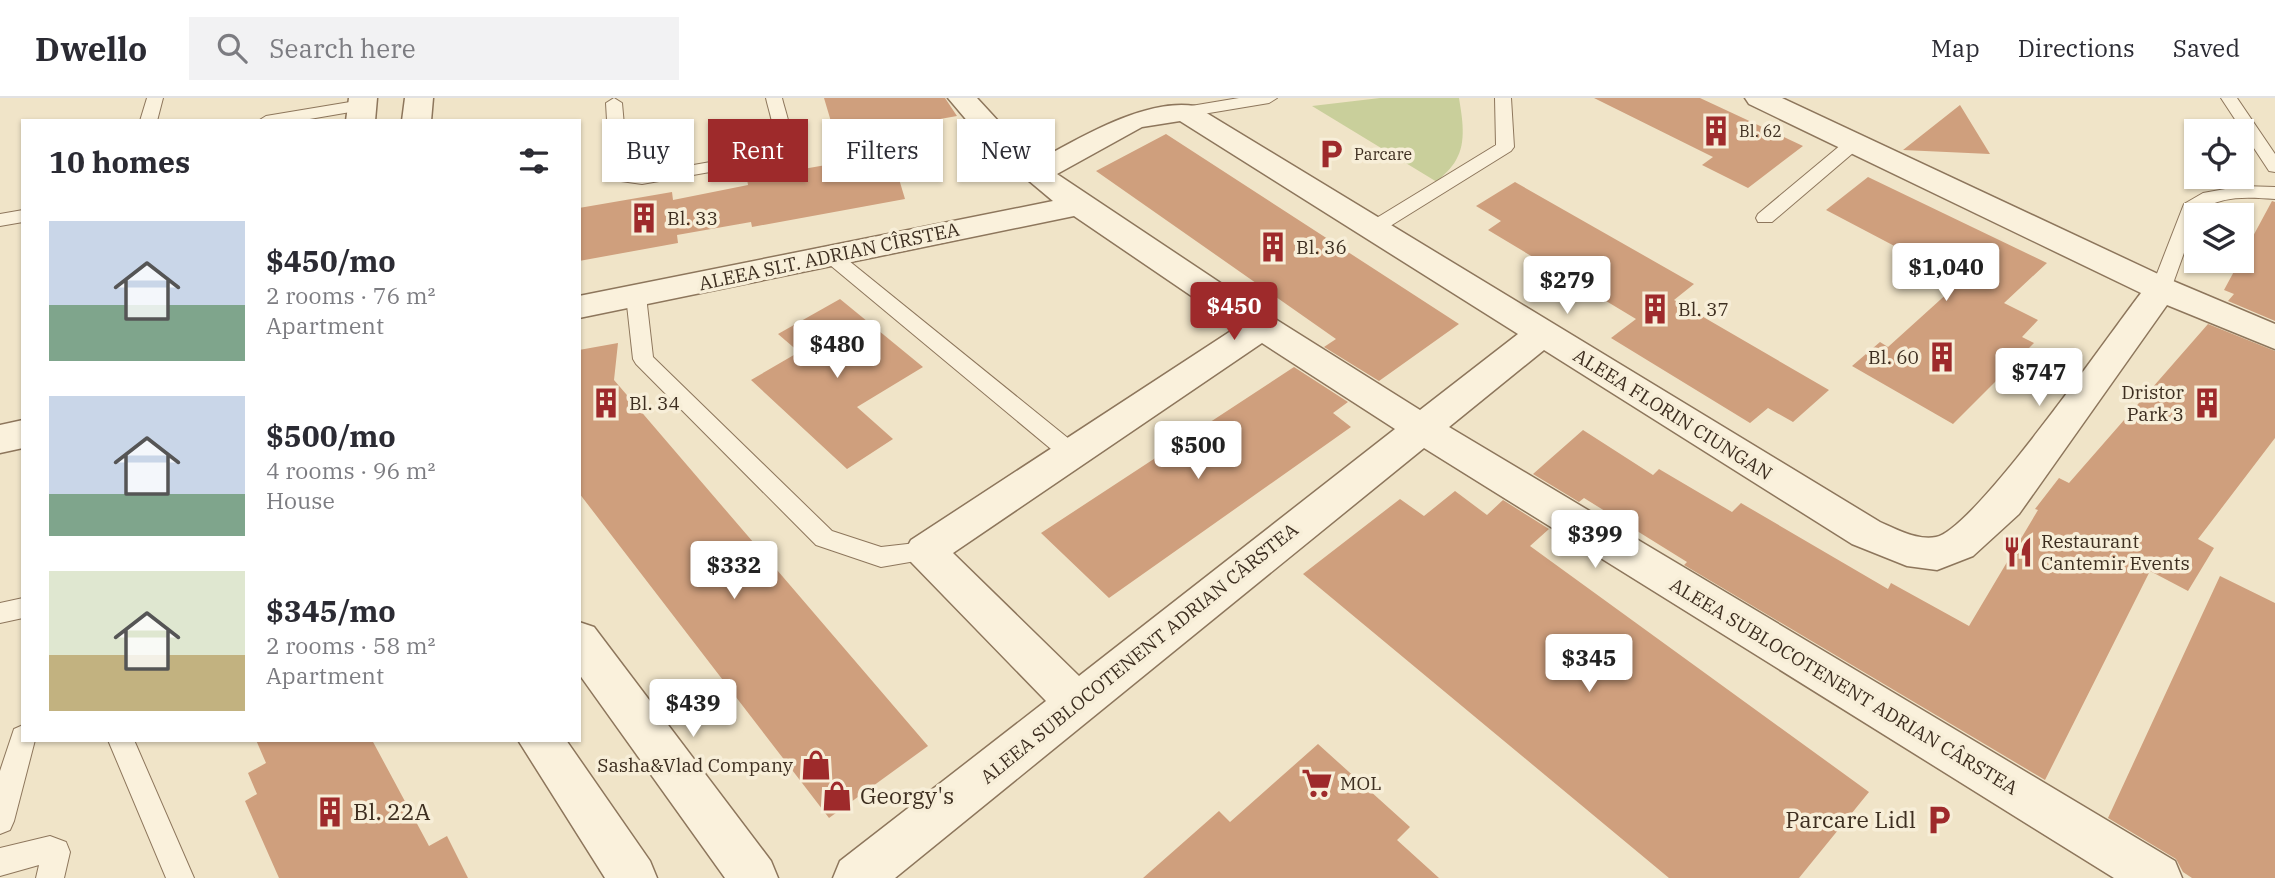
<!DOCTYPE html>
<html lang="en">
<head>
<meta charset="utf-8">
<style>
  :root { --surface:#fff; --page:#f2f2f3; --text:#2b2b33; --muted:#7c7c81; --line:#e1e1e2; --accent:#9e2a2b }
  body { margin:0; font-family:"IBM Plex Serif",serif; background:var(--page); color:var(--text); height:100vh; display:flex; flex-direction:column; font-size:26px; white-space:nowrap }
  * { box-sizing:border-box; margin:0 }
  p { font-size:23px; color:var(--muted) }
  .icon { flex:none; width:38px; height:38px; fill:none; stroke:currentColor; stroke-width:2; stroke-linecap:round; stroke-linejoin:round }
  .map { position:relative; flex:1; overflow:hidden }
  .sheet { position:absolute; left:21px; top:21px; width:560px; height:623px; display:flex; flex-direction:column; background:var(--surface); border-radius:0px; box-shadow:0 2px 5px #0004 }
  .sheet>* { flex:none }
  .hud { position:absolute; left:602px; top:21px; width:665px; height:63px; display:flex; gap:14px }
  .fabs { position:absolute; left:2184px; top:21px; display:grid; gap:14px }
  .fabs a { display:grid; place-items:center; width:70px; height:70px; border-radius:0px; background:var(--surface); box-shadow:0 2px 5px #0004; font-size:35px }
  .price { position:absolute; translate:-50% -60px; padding:0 16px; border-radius:7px; background:#fff; color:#222; font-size:23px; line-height:46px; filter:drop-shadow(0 2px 4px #0008) }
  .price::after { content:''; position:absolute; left:50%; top:42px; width:21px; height:16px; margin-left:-10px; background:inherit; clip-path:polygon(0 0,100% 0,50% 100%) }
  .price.active { background:var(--accent); color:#fff }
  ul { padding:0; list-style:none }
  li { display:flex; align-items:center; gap:21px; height:175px; padding:0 28px }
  li span { display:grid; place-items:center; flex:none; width:196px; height:140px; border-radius:0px; color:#555 }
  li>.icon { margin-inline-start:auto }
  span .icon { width:84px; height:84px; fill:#fffc; stroke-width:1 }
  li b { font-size:30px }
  h2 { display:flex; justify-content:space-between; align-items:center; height:84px; padding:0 28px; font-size:30px }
  .chip { padding:0 24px; border-radius:0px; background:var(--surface); box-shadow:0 2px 5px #0004; font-size:24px; line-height:63px }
  .chip.active { background:var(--accent); color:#fff }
  header { display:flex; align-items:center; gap:42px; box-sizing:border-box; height:98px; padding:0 35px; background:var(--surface); border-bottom:2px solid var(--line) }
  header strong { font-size:33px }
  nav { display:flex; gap:38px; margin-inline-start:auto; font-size:24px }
  .search { width:490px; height:63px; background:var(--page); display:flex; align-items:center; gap:18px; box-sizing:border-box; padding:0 24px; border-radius:0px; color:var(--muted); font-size:26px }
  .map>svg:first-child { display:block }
</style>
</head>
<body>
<header>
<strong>Dwello</strong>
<div class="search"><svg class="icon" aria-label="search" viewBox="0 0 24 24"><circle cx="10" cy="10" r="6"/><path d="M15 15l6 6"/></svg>Search here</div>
<nav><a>Map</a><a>Directions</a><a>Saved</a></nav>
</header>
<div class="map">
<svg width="2275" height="780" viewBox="0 0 2275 780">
  <rect width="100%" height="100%" fill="#f0e4c8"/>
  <path fill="#c9cf9b" d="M1380 0H1459C1462 19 1467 44 1456 62 1452 70 1443 77 1437 84L1312 8Z"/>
  <path fill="#cf9f7d" d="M824 0H945L957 18 884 31 905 101 752 129 751 124 677 137 678 145 579 163V110L672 94 673 102 748 87 747 81 843 64Z
    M1594 0H1700L1803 48 1748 90 1702 67 1713 59Z
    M1960 7 1990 56 1903 52Z
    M1166 36 1459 226 1379 283 1324 249 1336 241 1096 73Z
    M1868 79 2047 165 2004 205 2038 222 2022 239 2034 245 1953 326 1852 268 1880 244 1888 249 1961 183 1826 112Z
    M1515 84 1694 186 1674 202 1829 292 1793 324 1768 310 1750 325 1611 240 1636 221 1488 132 1501 123 1476 108Z
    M2272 103 2275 104V223L2228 203 2234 196 2224 192Z
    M840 201 923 269 857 309 893 341 847 371 751 282 799 254 778 236Z
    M2208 226 2275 253V340L2198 441 2214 450 2188 493 2150 473 2045 682 1684 467 1687 464 1584 400 1579 404 1533 376 1583 332 1653 377 1659 371 1732 414 1741 405 1888 491 1891 485 1969 528 2038 412 2035 411 2059 380 2069 385Z
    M618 245 614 282 928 648 829 720 579 395V252Z
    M1294 269 1348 304 1333 315 1351 329 1109 500 1041 435Z
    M1455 393 1487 417 1503 402 1549 431 1530 448 1869 694 1799 780H1669L1303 476 1400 401 1424 418Z
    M2220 478 2275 505V780H2192L2183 774 2176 761 2108 720Z
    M256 642H372L429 748 447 738 468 780H279L245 703 257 696 248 675 266 665Z
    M1318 646 1410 729 1397 742 1439 780H1143L1219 713 1230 724Z"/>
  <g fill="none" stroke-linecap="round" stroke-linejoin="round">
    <g stroke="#8d765c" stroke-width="2">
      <path id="service" d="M147 0H163L157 23H140Z
        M614 0 622 5 628 72 642 76 762 55C782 44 770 19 766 0H782C788 25 801 47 773 63L642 86 621 83 610 74 606 5Z
        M1239 0H1277L1269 5 1185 19 1177 14 1185 9Z
        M1495 0H1511L1514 49 1511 53 1379 135H1365L1363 131 1365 127 1496 47Z
        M2221 0H2237L2275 56V74L2269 73Z
        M362 2 368 3 370 7 368 11 298 23H258L266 18Z
        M1854 40 1863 45 1860 49 1772 124H1758L1756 120 1758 116 1848 41Z
        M2242 88 2275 89V101C2248 99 2222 97 2199 113L2171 191 2168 196H2154L2151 191 2184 106 2203 95Z
        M23 112V124L0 128V116Z
        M831 152 838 154 1079 349 1082 355 1079 361 1071 363 1063 361 824 162 821 158 824 154Z
        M636 191 643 193 646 198 653 259 832 433 881 449 925 444 933 446 937 453 933 460 881 469 816 447 636 266 633 261 626 198 629 193Z
        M23 500V520L0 525V505Z
        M23 627V642H35L14 723 10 732 0 736V673L14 631Z
        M108 642H134L194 780H166Z
        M50 738 66 744 70 754 64 780H36L39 767 0 778V750Z"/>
    </g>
    <g stroke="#8d765c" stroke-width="3">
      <path id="minor" d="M948 0H977L1012 38 1039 62C1081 39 1146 0 1195 8L1880 424C1896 431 1918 443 1936 439 1974 432 2110 235 2141 195L1749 6 1745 0H1782L2173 183 2275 226V251L2167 207 2019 416 1973 458 1937 472 1907 468 1852 446 1544 252 1449 329 2175 763 2182 780H2114L1424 350 895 780H833L840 763 1046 603 911 464 905 453 911 442 1237 229 1074 118 579 220V198L1053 103 991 51ZM1180 23 1518 236 1420 312 1264 214 1057 76 1142 29ZM1262 245 1395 331 1079 578 953 455Z
        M23 322V350L0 355V327Z"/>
    </g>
    <g stroke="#8d765c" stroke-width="3">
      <path id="tertiary" d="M349 0H377L375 23H346Z
        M405 0H433L431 23H402Z
        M579 524 594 529 771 763 778 780H725L579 576Z
        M518 642H566L650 763 657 780H605Z"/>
    </g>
    <use href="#service" fill="#faf1dc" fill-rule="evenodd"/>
    <use href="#minor" fill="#faf1dc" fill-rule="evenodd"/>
    <use href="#tertiary" fill="#faf1dc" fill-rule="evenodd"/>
  </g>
  <defs>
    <g id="building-bare" transform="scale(2.415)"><path d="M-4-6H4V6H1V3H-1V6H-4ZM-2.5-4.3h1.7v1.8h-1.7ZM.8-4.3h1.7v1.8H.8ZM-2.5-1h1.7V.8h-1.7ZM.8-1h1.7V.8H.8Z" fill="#9e2a2b" stroke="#f7eed8" stroke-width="2.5" paint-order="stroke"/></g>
    <g id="parking-bare" transform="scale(2.415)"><path d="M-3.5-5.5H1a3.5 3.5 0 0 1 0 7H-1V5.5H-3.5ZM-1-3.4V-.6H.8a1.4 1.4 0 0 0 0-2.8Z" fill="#9e2a2b" stroke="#f7eed8" stroke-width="2.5" paint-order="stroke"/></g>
    <g id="restaurant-bare" transform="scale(2.415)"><path d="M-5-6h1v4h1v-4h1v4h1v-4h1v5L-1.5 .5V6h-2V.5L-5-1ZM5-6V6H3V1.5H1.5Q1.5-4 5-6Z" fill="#9e2a2b" stroke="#f7eed8" stroke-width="2.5" paint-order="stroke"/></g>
    <g id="shop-bare" transform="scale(2.415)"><path d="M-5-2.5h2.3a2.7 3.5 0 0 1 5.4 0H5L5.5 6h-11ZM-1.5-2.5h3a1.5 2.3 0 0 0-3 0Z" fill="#9e2a2b" stroke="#f7eed8" stroke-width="2.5" paint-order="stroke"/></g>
    <g id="supermarket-bare" transform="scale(2.415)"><path d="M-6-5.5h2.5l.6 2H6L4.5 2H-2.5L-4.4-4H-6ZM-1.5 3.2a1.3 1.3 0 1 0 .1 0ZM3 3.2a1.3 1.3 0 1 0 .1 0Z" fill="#9e2a2b" stroke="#f7eed8" stroke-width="2.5" paint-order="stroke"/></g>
  </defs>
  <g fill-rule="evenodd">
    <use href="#building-bare" x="1716" y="33"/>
    <use href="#parking-bare" x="1331" y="56"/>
    <use href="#building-bare" x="644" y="120"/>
    <use href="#building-bare" x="1273" y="149"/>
    <use href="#building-bare" x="1655" y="211"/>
    <use href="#building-bare" x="1942" y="259"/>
    <use href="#building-bare" x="606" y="305"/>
    <use href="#building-bare" x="2207" y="305"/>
    <use href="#restaurant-bare" x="2018" y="454"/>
    <use href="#shop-bare" x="816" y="667"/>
    <use href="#supermarket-bare" x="1317" y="685"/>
    <use href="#shop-bare" x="837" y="698"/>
    <use href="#building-bare" x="330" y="714"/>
    <use href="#parking-bare" x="1939" y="722"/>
  </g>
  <g text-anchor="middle" stroke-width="7" stroke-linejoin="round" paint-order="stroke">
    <g font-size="16" fill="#3d2e20" stroke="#f7eed8" text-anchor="start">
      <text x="1739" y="39">Bl. 62</text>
      <text x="1354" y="62">Parcare</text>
    </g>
    <g font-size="19" fill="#3d2e20" stroke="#f7eed8" text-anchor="start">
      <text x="667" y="127">Bl. 33</text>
      <text x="1296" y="156">Bl. 36</text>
      <text x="1678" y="218">Bl. 37</text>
      <text x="1919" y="266" text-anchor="end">Bl. 60</text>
      <text x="2184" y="301" text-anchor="end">Dristor<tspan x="2184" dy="22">Park 3</tspan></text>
      <text x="629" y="312">Bl. 34</text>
      <text x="2041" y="450">Restaurant<tspan x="2041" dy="22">Cantemir Events</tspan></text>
      <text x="793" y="674" text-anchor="end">Sasha&amp;Vlad Company</text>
      <text x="1340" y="692">MOL</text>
    </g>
    <g font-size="19" fill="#3d2e20" stroke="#f7eed8">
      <text transform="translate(829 158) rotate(-12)" y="7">ALEEA SLT. ADRIAN CÎRSTEA</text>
      <text transform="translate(1673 316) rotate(32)" y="7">ALEEA FLORIN CIUNGAN</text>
      <text transform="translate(1139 555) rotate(-39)" y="7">ALEEA SUBLOCOTENENT ADRIAN CÂRSTEA</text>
      <text transform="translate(1844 588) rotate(31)" y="7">ALEEA SUBLOCOTENENT ADRIAN CÂRSTEA</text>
    </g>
    <g font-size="23" fill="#3d2e20" stroke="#f7eed8" text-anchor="start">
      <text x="860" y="706">Georgy's</text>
      <text x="353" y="722">Bl. 22A</text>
      <text x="1916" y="730" text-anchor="end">Parcare Lidl</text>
    </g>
  </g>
</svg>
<div class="fabs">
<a><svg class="icon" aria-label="locate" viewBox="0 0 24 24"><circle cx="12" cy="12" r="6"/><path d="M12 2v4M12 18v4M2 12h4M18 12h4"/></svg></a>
<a><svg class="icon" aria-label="layers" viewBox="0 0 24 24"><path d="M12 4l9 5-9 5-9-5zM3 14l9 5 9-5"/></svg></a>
</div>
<b class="price" style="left:1946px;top:205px">$1,040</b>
<b class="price" style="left:1567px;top:218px">$279</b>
<b class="price active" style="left:1234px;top:244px">$450</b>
<b class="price" style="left:837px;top:282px">$480</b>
<b class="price" style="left:2039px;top:310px">$747</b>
<b class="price" style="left:1198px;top:383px">$500</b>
<b class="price" style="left:1595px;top:472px">$399</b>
<b class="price" style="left:734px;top:503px">$332</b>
<b class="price" style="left:1589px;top:596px">$345</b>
<b class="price" style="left:693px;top:641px">$439</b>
<div class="hud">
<a class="chip">Buy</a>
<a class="chip active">Rent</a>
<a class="chip">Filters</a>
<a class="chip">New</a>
</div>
<section class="sheet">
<h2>10 homes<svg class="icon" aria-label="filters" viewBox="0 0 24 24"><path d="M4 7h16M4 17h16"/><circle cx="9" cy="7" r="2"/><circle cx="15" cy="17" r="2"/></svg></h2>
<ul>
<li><span style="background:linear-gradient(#c9d6e8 60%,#7fa58c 0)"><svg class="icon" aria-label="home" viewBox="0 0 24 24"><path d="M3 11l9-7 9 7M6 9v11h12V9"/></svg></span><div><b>$450/mo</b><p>2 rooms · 76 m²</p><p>Apartment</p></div></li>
<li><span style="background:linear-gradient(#c9d6e8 70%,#7fa58c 0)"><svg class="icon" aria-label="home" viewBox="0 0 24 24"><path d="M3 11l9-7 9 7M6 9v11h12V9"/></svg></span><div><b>$500/mo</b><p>4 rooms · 96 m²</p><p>House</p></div></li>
<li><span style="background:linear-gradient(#dfe7d0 60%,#c2b280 0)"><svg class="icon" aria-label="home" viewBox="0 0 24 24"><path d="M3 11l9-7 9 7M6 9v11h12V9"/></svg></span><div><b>$345/mo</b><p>2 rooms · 58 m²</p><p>Apartment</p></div></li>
</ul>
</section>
</div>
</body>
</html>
